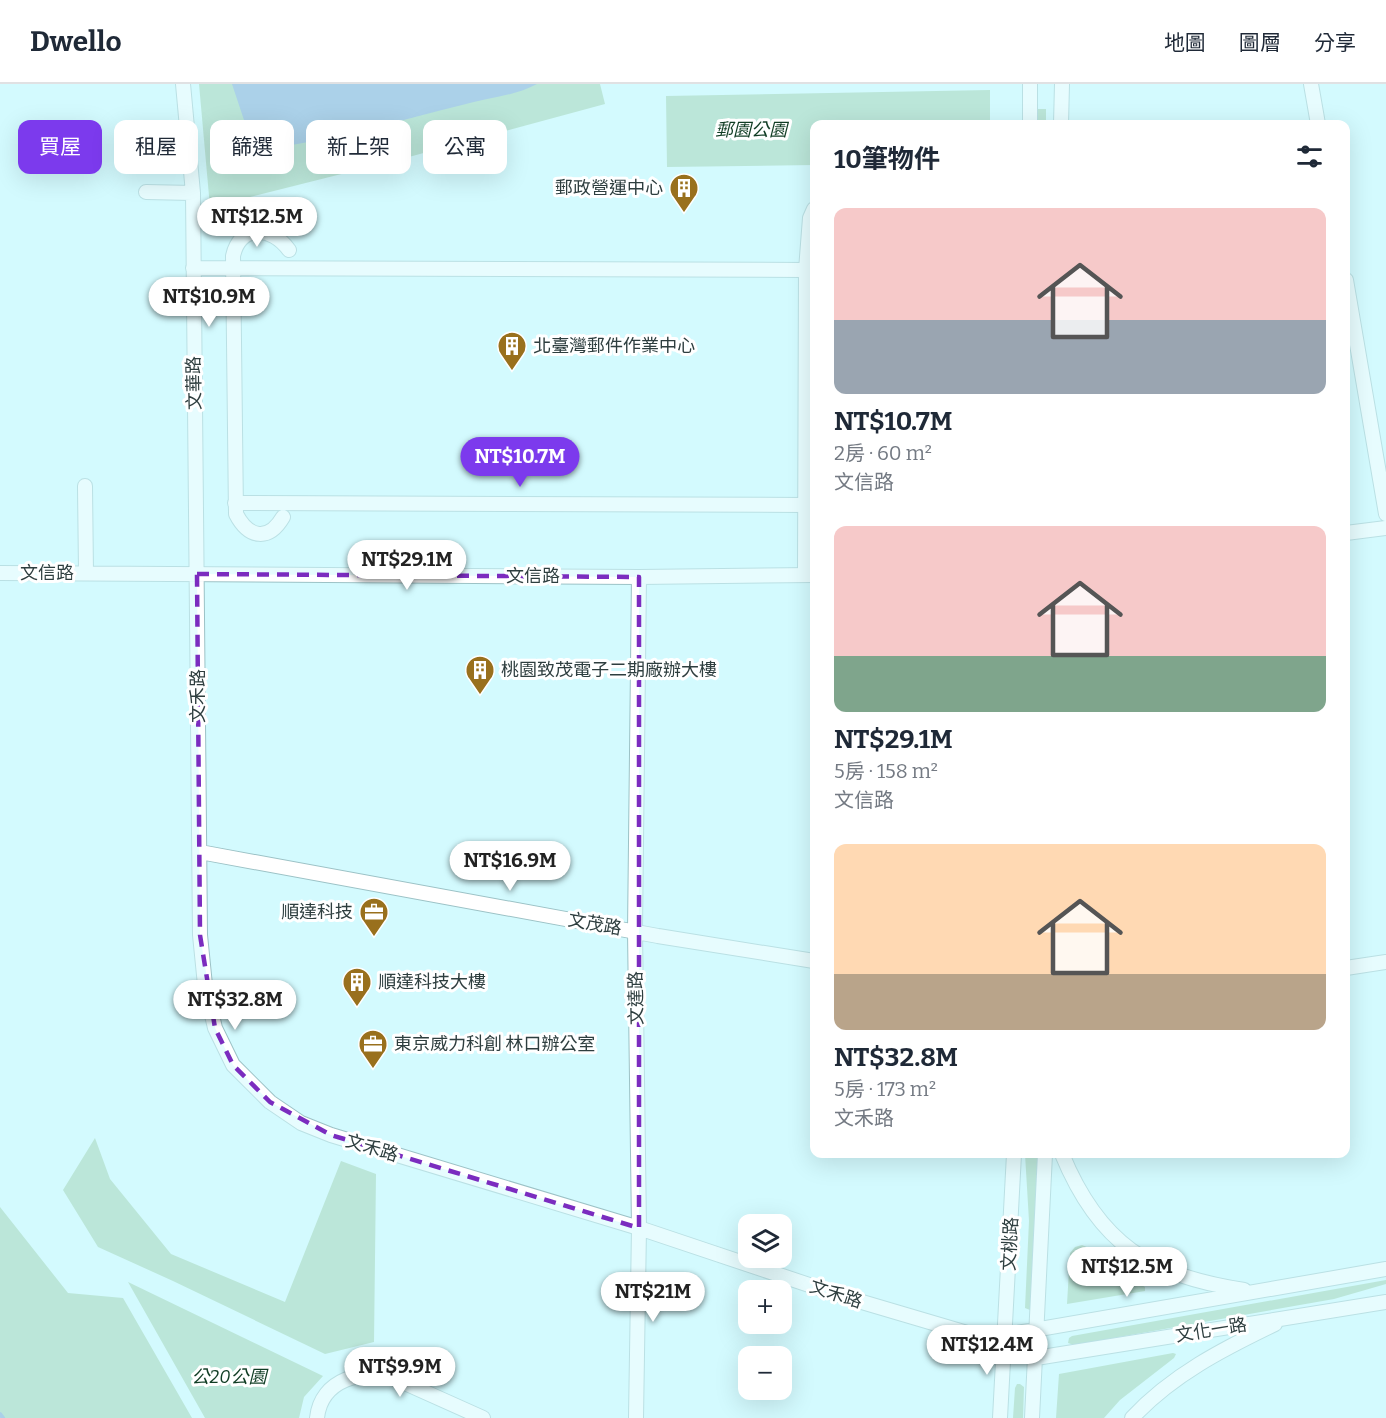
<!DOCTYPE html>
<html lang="zh-TW">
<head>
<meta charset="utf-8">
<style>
  :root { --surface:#fff; --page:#f6f6f7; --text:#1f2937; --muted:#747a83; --line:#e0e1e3; --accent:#7c3aed }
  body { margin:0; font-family:Bitter,"Noto Sans TC",serif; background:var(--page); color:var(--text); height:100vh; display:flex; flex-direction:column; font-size:22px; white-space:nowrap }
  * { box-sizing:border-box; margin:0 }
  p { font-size:20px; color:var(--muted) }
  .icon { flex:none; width:33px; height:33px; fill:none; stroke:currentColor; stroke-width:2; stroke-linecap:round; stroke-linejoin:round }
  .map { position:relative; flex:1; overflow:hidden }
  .side { position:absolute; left:810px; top:36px; width:540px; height:1038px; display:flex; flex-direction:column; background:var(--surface); border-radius:12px; box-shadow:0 6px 24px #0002 }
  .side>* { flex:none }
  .guide { position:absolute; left:18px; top:36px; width:570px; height:54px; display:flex; gap:12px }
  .controls { position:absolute; left:738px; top:1130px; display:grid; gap:12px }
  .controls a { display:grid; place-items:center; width:54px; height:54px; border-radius:12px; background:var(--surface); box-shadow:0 6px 24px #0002; font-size:30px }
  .price { position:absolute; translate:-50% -51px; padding:0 14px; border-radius:21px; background:#fff; color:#222; font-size:20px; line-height:39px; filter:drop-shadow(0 2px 3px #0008) }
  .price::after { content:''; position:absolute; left:50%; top:36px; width:18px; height:14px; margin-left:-9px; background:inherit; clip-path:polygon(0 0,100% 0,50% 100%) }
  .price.current { background:var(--accent); color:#fff }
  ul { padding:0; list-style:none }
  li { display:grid; align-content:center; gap:12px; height:318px; padding:0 24px }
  li span { display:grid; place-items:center; height:186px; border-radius:12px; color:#555 }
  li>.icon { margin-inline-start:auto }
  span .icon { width:108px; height:108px; fill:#fffc; stroke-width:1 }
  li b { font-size:26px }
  h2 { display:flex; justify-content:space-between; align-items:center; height:72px; padding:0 24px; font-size:26px }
  .pill { padding:0 21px; border-radius:12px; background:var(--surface); box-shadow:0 6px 24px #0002; font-size:21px; line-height:54px }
  .pill.current { background:var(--accent); color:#fff }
  header { display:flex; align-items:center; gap:36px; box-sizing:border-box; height:84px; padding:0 30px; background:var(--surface); border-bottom:2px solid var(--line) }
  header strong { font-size:28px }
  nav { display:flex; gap:33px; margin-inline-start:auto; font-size:21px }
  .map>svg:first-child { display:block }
</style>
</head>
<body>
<header>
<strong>Dwello</strong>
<nav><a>地圖</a><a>圖層</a><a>分享</a></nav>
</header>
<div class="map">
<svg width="1386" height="1334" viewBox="0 0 1386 1334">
  <rect width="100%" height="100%" fill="#d3fafe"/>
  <path fill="#9dcfad" d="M199 0H600L605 20 405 74 210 123Z
    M990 6V40H814V81L667 83 666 12Z
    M1037 25H1046V40H1037Z
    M95 1054 110 1095 171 1170 285 1218 341 1077 376 1090 374 1258 325 1270 173 1197 98 1163 63 1106Z
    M1025 1070H1038L1032 1223 1030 1226 1025 1224 1029 1137Z
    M0 1123 68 1209 123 1214 192 1334H0Z
    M1082 1161 1089 1164 1111 1185 1145 1203V1207L1067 1220 1070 1169 1075 1163Z
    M1386 1196V1200L1334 1215 1074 1261 1068 1259 1069 1254 1072 1252Z
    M128 1198 323 1292 304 1313 299 1334H205Z
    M1173 1269 1176 1270 1174 1274 1120 1316 1104 1334H1056L1059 1290Z
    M1017 1300H1020L1024 1303 1023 1334H1013L1015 1304Z"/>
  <path fill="#7aa0d0" d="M232 0H537C515 12 487 14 462 21 398 37 335 56 270 64L248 48Z"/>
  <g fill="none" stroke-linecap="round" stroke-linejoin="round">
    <path stroke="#7aa0d0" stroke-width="4" d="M0 1330 3 1334"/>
    <g stroke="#9cc2c6" stroke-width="16">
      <path id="minor" d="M183 0 193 109 200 851 205 901 215 944 233 981 270 1018 301 1039 331 1051 639 1144 845 1213 967 1249 1005 1251 1386 1185
        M1311 0 1318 40
        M1030 40V0
        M1061 40 1062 0
        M154 64H189
        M146 108 193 109
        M193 184 806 186
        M1346 196 1386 430
        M85 402 86 489
        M235 419 805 421
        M283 433C269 457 249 455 236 430L233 172C240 140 272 142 289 166
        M1346 449 1386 444
        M0 489 639 493 814 491
        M805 491 806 186 810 134 814 125
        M200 768 658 852 814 877
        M1346 884 1386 878
        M1062 1070C1099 1160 1149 1191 1244 1206
        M1005 1251 1036 1274 1386 1218
        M317 1334C321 1295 363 1284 396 1295L483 1334
        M636 1334 639 1144 635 847 639 493
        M1000 1334 1014 1070
        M1032 1334 1045 1070
        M1132 1334C1172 1291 1223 1265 1275 1240"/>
    </g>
    <use href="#minor" stroke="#fff" stroke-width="14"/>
  </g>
  <path d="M0 0H1386V1334H0ZM197 490 639 493V1144L331 1051 270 1018 233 981 215 944 200 851Z" fill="#d3fafe" fill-opacity=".55" fill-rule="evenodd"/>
  <path fill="none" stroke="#7b2cbf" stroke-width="4.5" stroke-dasharray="12 8" stroke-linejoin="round" d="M197 490 639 493V1144L331 1051 270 1018 233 981 215 944 200 851Z"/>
  <defs>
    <g id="building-pin" transform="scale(1.5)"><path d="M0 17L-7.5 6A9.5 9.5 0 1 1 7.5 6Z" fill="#99701d" stroke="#fff"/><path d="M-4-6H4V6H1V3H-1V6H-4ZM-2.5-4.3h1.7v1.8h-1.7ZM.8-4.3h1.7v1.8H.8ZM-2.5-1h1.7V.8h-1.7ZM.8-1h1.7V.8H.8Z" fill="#fff"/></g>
    <g id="office-pin" transform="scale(1.5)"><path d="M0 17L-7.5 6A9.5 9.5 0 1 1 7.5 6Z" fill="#99701d" stroke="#fff"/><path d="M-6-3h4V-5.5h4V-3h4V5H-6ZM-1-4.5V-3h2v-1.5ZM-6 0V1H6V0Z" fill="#fff"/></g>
  </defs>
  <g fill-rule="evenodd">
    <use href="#building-pin" x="684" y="104"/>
    <use href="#building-pin" x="512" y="262"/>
    <use href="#building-pin" x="480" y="586"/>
    <use href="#office-pin" x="374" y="828"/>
    <use href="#building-pin" x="357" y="898"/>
    <use href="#office-pin" x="373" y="960"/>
  </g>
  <g text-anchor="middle" stroke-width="6" stroke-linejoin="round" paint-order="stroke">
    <g font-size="18" font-style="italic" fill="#103d24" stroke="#fff">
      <text x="751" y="52">郵園公園</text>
      <text x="229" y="1299">公20公園</text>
    </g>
    <g font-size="18" fill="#2e3e3f" stroke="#fff" text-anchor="start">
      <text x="663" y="110" text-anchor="end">郵政營運中心</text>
      <text x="533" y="268">北臺灣郵件作業中心</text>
      <text x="501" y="592">桃園致茂電子二期廠辦大樓</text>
      <text x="353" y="834" text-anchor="end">順達科技</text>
      <text x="378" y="904">順達科技大樓</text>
      <text x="394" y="966">東京威力科創 林口辦公室</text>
    </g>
    <g font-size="18" fill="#2e3e3f" stroke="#fff">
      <text transform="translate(194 299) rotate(-91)" y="6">文華路</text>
      <text x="47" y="495">文信路</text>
      <text x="533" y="498">文信路</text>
      <text transform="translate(198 612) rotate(-90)" y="6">文禾路</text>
      <text transform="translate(595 840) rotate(10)" y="6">文茂路</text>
      <text transform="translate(636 914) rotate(-91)" y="6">文達路</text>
      <text transform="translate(372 1064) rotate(17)" y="6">文禾路</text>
      <text transform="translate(1010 1160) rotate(-87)" y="6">文桃路</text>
      <text transform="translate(836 1210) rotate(18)" y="6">文禾路</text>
      <text transform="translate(1211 1246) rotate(-9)" y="6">文化一路</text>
    </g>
  </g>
</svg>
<div class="controls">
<a><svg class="icon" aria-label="layers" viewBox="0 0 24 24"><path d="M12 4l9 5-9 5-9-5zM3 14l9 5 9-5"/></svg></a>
<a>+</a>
<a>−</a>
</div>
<b class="price" style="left:257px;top:164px">NT$12.5M</b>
<b class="price" style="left:209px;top:244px">NT$10.9M</b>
<b class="price current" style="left:520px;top:404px">NT$10.7M</b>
<b class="price" style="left:407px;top:507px">NT$29.1M</b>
<b class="price" style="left:510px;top:808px">NT$16.9M</b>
<b class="price" style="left:235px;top:947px">NT$32.8M</b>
<b class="price" style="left:1127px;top:1214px">NT$12.5M</b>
<b class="price" style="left:653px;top:1239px">NT$21M</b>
<b class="price" style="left:987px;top:1292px">NT$12.4M</b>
<b class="price" style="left:400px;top:1314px">NT$9.9M</b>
<div class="guide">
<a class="pill current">買屋</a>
<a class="pill">租屋</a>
<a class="pill">篩選</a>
<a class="pill">新上架</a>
<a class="pill">公寓</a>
</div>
<section class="side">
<h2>10筆物件<svg class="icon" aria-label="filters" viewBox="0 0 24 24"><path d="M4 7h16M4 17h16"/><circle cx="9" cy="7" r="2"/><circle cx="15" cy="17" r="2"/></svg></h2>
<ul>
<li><span style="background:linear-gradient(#f6c9c9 60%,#9aa5b1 0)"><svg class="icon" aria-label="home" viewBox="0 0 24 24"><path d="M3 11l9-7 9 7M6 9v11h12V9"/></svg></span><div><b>NT$10.7M</b><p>2房 · 60 m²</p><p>文信路</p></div></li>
<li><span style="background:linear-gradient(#f6c9c9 70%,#7fa58c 0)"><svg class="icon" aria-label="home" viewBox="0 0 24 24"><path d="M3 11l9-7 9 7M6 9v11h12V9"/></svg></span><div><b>NT$29.1M</b><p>5房 · 158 m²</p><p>文信路</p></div></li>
<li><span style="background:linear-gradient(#ffd9b3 70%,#b9a48a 0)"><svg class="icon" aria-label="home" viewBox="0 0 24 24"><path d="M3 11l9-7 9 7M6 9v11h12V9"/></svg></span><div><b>NT$32.8M</b><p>5房 · 173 m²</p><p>文禾路</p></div></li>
</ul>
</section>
</div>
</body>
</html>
